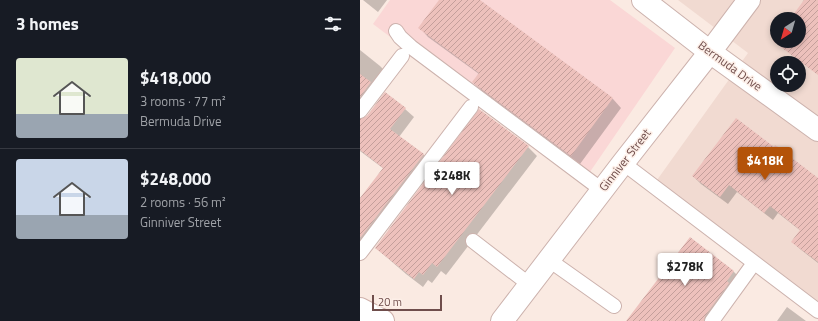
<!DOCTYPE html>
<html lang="en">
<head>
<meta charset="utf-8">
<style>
  :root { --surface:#171b24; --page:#20242c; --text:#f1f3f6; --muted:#9ea1a6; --line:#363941; --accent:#b45309 }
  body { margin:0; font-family:"Titillium Web",sans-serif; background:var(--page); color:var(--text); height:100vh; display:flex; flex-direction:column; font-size:15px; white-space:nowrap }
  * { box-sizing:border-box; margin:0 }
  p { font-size:13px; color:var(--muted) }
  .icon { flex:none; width:22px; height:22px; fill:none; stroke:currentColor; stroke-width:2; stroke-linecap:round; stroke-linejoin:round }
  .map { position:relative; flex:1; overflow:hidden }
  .details { display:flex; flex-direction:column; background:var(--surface); width:360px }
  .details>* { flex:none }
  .needle { width:26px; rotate:217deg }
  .fabs { position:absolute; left:410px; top:12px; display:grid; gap:8px }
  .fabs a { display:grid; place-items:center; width:36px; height:36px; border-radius:50%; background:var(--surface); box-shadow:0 2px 6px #0003; font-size:20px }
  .scale { position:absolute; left:12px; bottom:10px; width:70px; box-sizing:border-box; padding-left:4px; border:2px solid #6f4d4b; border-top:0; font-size:11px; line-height:14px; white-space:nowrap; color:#6f4d4b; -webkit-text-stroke:3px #fdefe8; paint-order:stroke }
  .price { position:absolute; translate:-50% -34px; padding:0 9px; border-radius:4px; background:#fff; color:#222; font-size:13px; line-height:26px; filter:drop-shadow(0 1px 2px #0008) }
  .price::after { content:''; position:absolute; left:50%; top:24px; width:12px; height:9px; margin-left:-6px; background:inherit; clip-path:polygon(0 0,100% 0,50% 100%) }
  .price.on { background:var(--accent); color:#fff }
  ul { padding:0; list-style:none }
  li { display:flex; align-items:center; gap:12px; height:100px; padding:0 16px }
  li+li { border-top:1px solid var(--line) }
  li span { display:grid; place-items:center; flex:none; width:112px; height:80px; border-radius:4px; color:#555 }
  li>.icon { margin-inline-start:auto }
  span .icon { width:48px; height:48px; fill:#fffc; stroke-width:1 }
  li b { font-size:17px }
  h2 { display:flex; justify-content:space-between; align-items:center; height:48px; padding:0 16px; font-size:17px }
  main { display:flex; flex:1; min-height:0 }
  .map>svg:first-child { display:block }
</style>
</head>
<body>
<main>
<section class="details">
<h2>3 homes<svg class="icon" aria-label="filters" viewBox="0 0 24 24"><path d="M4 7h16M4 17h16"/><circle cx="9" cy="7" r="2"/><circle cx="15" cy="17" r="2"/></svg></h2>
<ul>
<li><span style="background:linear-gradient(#dfe7d0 70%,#9aa5b1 0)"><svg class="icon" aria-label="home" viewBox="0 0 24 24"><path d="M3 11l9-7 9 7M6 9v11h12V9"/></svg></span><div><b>$418,000</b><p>3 rooms · 77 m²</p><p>Bermuda Drive</p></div></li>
<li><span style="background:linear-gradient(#c9d6e8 70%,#9aa5b1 0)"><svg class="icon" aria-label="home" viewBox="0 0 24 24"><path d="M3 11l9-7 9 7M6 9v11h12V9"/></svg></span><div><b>$248,000</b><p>2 rooms · 56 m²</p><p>Ginniver Street</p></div></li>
</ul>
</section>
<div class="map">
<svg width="458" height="321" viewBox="0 0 458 321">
  <defs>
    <pattern id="building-hatch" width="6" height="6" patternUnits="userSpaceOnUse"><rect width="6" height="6" fill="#edc1bc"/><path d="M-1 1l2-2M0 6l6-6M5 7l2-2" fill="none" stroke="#c49f9b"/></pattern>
  </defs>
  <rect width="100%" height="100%" fill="#faeae2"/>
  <path fill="#f1dad1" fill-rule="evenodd" d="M318 0H458V301L297 180 388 53ZM417 19H439V41H417ZM417 63H439V85H417Z"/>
  <path fill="#fad7d6" d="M30 0H250L315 48 223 182 13 24Z"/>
  <path fill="#0003" d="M3 0H27L18 12Z
    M80 0H118L253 99 261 108 220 164 122 91 113 82 119 74 68 37 60 28Z
    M0 50 20 66 28 74 0 117Z
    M25 94 45 109 54 117 39 137 64 155 72 163 0 256V199L24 169 0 151V120H4Z
    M168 147 177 156 86 275 81 271 72 283 68 280 63 287 46 274 16 248Z
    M333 176 458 180V263L440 249 433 242 441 231 418 213 413 220 377 192 368 204 341 184Z
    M373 271 381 279 355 321H267Z
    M427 307 446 321H417Z"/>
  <path fill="url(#building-hatch)" d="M79 0H120L253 98 211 156 112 82 119 73 58 28Z
    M444 0H458V75L413 41 417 36V41H439V19H430Z
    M0 74 11 82 0 97Z
    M25 92 46 108 30 129 64 154 1 237H0V198L23 168 0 150V119L7 116Z
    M119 109 169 146 77 267 72 263 63 275 59 272 54 279 15 248Z
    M376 118 414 147 415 145 458 178V262L431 242 440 230 410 206 404 213 369 185 360 197 332 176Z
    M330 237 374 271 367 281 369 283 345 316 344 321H266Z"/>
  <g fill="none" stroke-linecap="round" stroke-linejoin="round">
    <g stroke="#ccb2ad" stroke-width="16">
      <path id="lane" d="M36 31 40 37 51 47 242 190
        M0 111 42 56
        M263 163 458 311
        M113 241 170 285
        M0 253 111 107
        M189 260 254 306
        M352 321 394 263"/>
    </g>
    <g stroke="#ccb2ad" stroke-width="24">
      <path id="street" d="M283 0 350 52 458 130
        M142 321 263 163 350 52 389 0"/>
    </g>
    <g stroke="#cfb0aa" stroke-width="24">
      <path id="secondary" d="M0 309 23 321"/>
    </g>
    <use href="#lane" stroke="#fff" stroke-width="14"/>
    <use href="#street" stroke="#fff" stroke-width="22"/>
    <use href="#secondary" stroke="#fff" stroke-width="22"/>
  </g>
  <g text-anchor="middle" stroke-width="3" stroke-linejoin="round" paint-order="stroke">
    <g font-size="12" fill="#6f4d4b" stroke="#fdefe8">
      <text transform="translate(370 66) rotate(36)" y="4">Bermuda Drive</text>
      <text transform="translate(265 160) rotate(-52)" y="4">Ginniver Street</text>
    </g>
  </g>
</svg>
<div class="fabs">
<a><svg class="needle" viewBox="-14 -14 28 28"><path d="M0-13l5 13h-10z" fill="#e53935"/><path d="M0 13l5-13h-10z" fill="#9ea1a6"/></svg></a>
<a><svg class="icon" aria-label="locate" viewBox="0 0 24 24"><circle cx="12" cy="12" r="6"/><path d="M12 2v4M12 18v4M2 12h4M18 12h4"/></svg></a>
</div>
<div class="scale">20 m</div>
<b class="price on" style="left:405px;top:181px">$418K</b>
<b class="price" style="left:92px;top:196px">$248K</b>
<b class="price" style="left:325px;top:287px">$278K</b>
</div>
</main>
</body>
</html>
